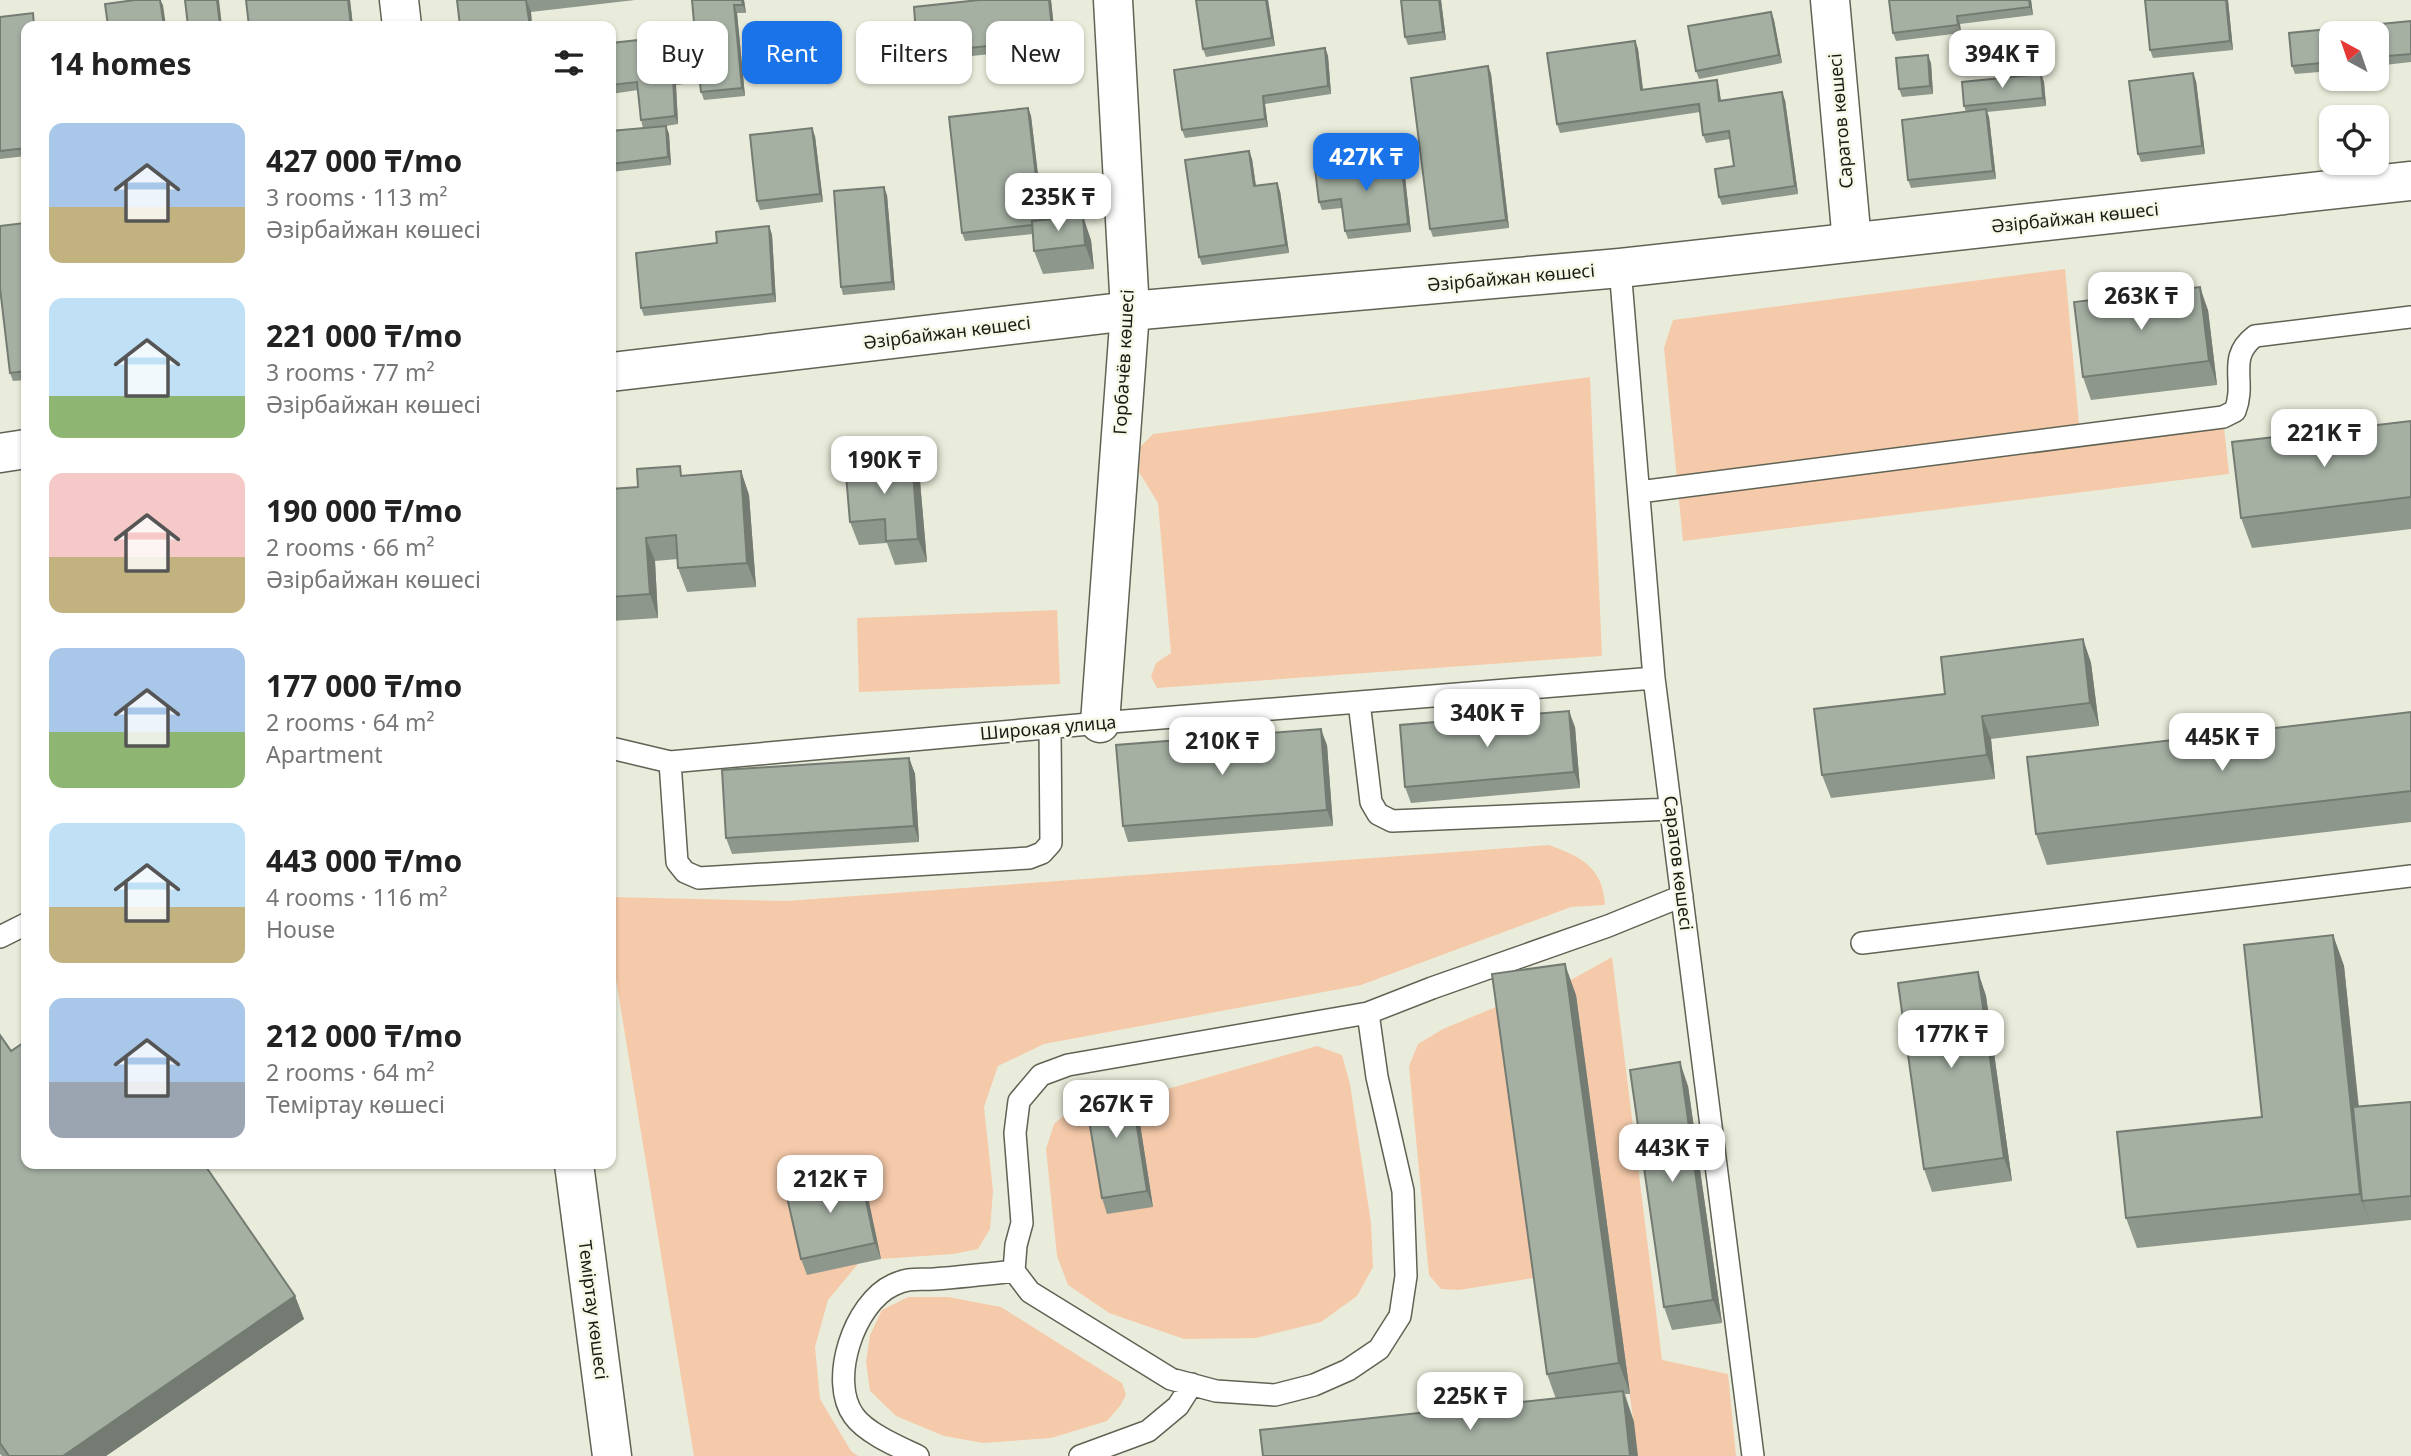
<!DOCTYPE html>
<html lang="en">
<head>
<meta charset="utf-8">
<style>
  :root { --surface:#fff; --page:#f6f6f6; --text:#222; --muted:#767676; --accent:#1a73e8 }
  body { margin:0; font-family:"Noto Sans",sans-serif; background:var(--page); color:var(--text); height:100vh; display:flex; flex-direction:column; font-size:26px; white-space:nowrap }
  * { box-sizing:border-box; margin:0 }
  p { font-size:23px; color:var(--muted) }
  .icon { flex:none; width:38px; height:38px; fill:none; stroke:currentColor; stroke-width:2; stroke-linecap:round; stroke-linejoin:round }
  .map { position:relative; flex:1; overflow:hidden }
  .side { position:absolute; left:21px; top:21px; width:595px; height:1148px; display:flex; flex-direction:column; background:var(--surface); border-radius:14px; box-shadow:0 2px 5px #0004 }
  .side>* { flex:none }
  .banner { position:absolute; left:637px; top:21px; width:665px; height:63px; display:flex; gap:14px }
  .needle { width:46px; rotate:320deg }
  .tools { position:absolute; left:2319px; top:21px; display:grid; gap:14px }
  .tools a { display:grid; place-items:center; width:70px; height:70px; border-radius:14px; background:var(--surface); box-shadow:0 2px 5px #0004; font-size:35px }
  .price { position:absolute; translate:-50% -60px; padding:0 16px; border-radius:14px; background:#fff; color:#222; font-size:23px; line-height:46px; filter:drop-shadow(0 2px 4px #0008) }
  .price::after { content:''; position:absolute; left:50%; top:42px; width:21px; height:16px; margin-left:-10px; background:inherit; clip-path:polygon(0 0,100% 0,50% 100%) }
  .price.active { background:var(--accent); color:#fff }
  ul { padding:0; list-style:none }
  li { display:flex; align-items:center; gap:21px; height:175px; padding:0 28px }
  li span { display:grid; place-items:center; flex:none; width:196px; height:140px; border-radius:14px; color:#555 }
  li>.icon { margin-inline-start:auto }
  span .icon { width:84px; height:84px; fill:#fffc; stroke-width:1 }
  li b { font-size:30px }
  h2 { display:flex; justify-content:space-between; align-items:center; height:84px; padding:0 28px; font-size:30px }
  .tag { padding:0 24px; border-radius:14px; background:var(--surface); box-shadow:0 2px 5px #0004; font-size:24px; line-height:63px }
  .tag.active { background:var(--accent); color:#fff }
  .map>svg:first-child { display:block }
</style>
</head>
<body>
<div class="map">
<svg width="2411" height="1456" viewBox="0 0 2411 1456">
  <rect width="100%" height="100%" fill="#eaecdb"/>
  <path fill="#f5caaa" d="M2065 269 2080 435 2223 417 2229 474 1683 541 1664 348 1673 320Z
    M1590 377 1602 656 1157 688 1151 677 1156 663 1171 653 1158 503 1139 472 1141 446 1153 434Z
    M1057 610 1060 684 859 692 857 618Z
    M1549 845C1581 857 1603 867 1605 905L1571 907 1361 985 1044 1044 998 1066 984 1107 993 1191 990 1229 978 1249 953 1254 881 1259 866 1188 858 1264 828 1300 815 1347 820 1399 851 1451 858 1456H694L611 949V897L786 901Z
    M1612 957 1662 1360 1728 1374 1736 1456H1638L1576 995 1535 1000Z
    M1503 1004 1540 1277 1459 1290 1441 1289 1429 1275 1409 1066 1418 1044 1443 1029Z
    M1317 1046 1342 1055 1350 1084 1371 1223 1373 1267 1357 1296 1321 1322 1256 1338 1184 1339 1109 1313 1068 1285 1057 1256 1046 1149 1054 1124 1068 1112 1090 1106 1153 1206 1136 1098Z
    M908 1297H948L1001 1307 1122 1383 1126 1395 1120 1406 1107 1421 1051 1438 983 1443 944 1436 896 1416 870 1391 866 1362 870 1335 882 1310Z"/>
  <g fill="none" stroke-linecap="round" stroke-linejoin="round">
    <g stroke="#606254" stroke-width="24">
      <path id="service" d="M1620 268 1654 678 1753 1456
        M1639 492 2223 417 2235 411C2247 381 2226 358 2255 336L2411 317
        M1359 702 1371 802 1378 814 1392 821 1671 809
        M611 748 670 762 1100 723 1654 678
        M670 762 677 862 685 872 699 878 1029 858 1042 853 1051 843 1050 728
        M0 937 26 924
        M1862 943 2411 876
        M1368 1013 1377 1077 1403 1191 1406 1276 1400 1316 1379 1349 1348 1370 1314 1385 1275 1395 1216 1391 1171 1379 1030 1292 1014 1271 1016 1245 1022 1223 1015 1133 1019 1101 1041 1075 1068 1065 1368 1013 1432 988 1608 926 1682 896
        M918 1456C899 1447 866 1433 854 1416 828 1381 854 1303 893 1285 910 1277 917 1280 934 1279 961 1277 988 1274 1014 1271
        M1080 1456 1148 1431 1178 1406 1192 1384"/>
    </g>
    <g stroke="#606254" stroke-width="41">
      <path id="minor" d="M399 0 402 26
        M1830 0 1852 242
        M1100 723 1130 311 1113 0"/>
    </g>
    <g stroke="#606254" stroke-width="41">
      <path id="tertiary" d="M574 1164 612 1456"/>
    </g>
    <g stroke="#606254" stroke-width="41">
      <path id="secondary" d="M611 372 1130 311 1620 268 2411 181
        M0 453 26 449"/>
    </g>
    <use href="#service" stroke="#fff" stroke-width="21"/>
    <use href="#minor" stroke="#fff" stroke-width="38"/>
    <use href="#tertiary" stroke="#fff" stroke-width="38"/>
    <use href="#secondary" stroke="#fff" stroke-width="38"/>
  </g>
  <path fill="#8e978c" d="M350 0 353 26H249Z
    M457 0H635L531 12 532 26H460Z
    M692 0H744L746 13H737L745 96 704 100 701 92 700 82 676 85 678 124 666 126 669 134 671 165 611 172V131L643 128 641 120 638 90 611 94V43L695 34Z
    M979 0H1051L1056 47 944 59 941 51 940 44H919L916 36Z
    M1268 0 1275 46 1206 57 1203 49Z
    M1441 0 1446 40 1408 45 1405 37Z
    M1889 0H2031L2033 15 1960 24 1961 33 1896 41 1893 33Z
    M2228 0 2233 50 2153 58 2150 50Z
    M1771 12 1774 20 1782 63 1699 79 1696 71Z
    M0 17 36 21V26H26V156L0 159Z
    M2411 21V62L2376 66V33H2331V71L2295 74 2292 66 2289 33Z
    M1635 41 1638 49 1643 90 1717 80 1719 88 1721 101 1785 100 1798 194 1722 205 1719 197 1734 166 1730 139 1706 143 1703 135 1700 112 1560 133 1557 124Z
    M1325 48 1328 56 1331 94 1265 104 1268 127 1185 138 1182 130Z
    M1931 63 1933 94 1902 97 1899 89Z
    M1488 66 1491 74 1509 228 1433 237 1430 229Z
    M2041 74 2044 82 2046 106 1987 112 1989 117 1996 179 1911 188 1908 180 1966 112 1964 106Z
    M2196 81 2205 154 2141 162 2138 154Z
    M1028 108 1031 116 1043 220 1091 240 1094 269 1043 274 1034 251 1033 234 965 241 962 233Z
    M815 136 823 202 760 210 757 201Z
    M1249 151 1252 159 1256 186 1280 191 1289 253 1202 265 1199 257Z
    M1404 167 1411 232 1348 239 1345 231 1342 208 1322 210 1319 202Z
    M887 195 895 290 843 295 841 287Z
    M769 226 772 235 776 302 644 316 641 308 717 243Z
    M26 230V380L13 381 10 373Z
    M2208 310 2217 385 2091 400 2083 377Z
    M2411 421V529L2252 548 2241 518Z
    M912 458 920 481 927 562 895 565 887 543 859 545 850 522Z
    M741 471 749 495 756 587 687 592 678 568V559L655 561 658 618 611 621V489L638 487 684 476Z
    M2083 639 2091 663 2099 726 1991 739 1995 779 1831 798 1822 775 1945 694Z
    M2411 712V822L2047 865 2036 834Z
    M1575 727 1580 788 1411 803 1405 787Z
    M1327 745 1333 826 1128 842 1123 826Z
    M909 758 915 774 919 842 732 854 726 838Z
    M2333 935 2344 966 2359 1107 2411 1102V1220L2137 1248 2126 1218 2262 1117Z
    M1978 972 1986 996 2012 1181 1932 1192 1924 1169Z
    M1576 995 1630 1394H1625L1634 1422 1556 1399 1547 1374Z
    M0 1035 11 1051 295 1296 304 1319 106 1456H2L0 1454Z
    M1688 1086 1722 1323 1672 1330 1664 1307Z
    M1136 1098 1153 1207 1107 1214 1102 1198Z
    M860 1172 866 1188 881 1259 807 1275 801 1259Z"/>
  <path fill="#747b72" d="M160 0 163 5 166 26H164Z
    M217 0H219L222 26H220Z
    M348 0H350L353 26H351Z
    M742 0H744L746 13 743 5Z
    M1049 0H1051L1056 47 1053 39Z
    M1266 0H1268L1275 46 1272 38Z
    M1439 0H1441L1446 40 1443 32Z
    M2029 0H2031L2033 15 2030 7Z
    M2226 0H2228L2233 50 2230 41Z
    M528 3 531 12 532 26H530Z
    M734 5 737 13 745 96 742 88Z
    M1771 12 1774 20 1782 63 1779 55Z
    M1957 16 1960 24 1961 33 1958 25Z
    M1635 41 1638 49 1644 98 1641 90Z
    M1325 48 1328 56 1331 94 1328 86Z
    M1928 55 1931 63 1933 94 1930 86Z
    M1488 66 1491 74 1509 228 1506 220Z
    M2193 73 2196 81 2205 154 2202 146Z
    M2041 74 2044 82 2046 106 2043 98Z
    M673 77 676 85 678 124 675 116Z
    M1717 80 1719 88 1722 109 1719 101Z
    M1782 92 1785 100 1798 194 1795 186Z
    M1263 96 1265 104 1268 127 1265 119Z
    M1028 108 1031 116 1045 232 1042 224Z
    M1986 109 1989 117 1996 179 1993 171Z
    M666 126 669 134 671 165 668 157Z
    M812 128 815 136 823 202 820 194Z
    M1249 151 1252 159 1257 194 1254 186Z
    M1401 159 1404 167 1411 232 1408 224Z
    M1277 183 1280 191 1289 253 1286 245Z
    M884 187 887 195 895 290 892 282Z
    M1083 216 1091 240 1094 269 1085 245Z
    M769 226 772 235 776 302 773 294Z
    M2200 287 2208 310 2217 385 2209 361Z
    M912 458 920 481 927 562 918 539Z
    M741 471 749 495 756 587 747 563Z
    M646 538 655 561 658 618 650 594Z
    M2083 639 2091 663 2099 726 2090 703Z
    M1569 711 1575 727 1580 788 1574 772Z
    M1982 716 1991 739 1995 779 1987 755Z
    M1321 729 1327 745 1333 826 1327 810Z
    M909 758 915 774 919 842 914 826Z
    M2333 935 2344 966 2368 1200 2362 1201 2371 1224 2360 1194Z
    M1565 964 1576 995 1630 1394 1619 1363Z
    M1978 972 1986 996 2012 1181 2004 1158Z
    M1680 1062 1688 1086 1722 1323 1713 1300Z
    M1130 1082 1136 1098 1153 1207 1147 1191Z
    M860 1172 866 1188 881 1259 875 1243Z
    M295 1296 304 1319 106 1456H63Z
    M1623 1391 1634 1422 1638 1456H1630Z"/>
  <path fill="#a5b0a3" stroke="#747b72" stroke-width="2" d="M135 0H160L164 26H108L105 4Z
    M185 0H217L220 26H188Z
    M246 0H348L351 26H273V23L249 26Z
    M457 0H526L530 26H460Z
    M692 0H742L743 5H734L742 88 701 92 699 74 673 77 675 116 641 120 637 82 611 85V43L695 34Z
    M979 0H1049L1053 39 941 51 939 35 916 36 914 7Z
    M1196 0H1266L1272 38 1203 49Z
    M1401 0H1439L1443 32 1405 37Z
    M1889 0H2029L2030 7 1957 16 1958 25 1893 33Z
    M2145 0H2226L2230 41 2150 50Z
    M1771 12 1779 55 1696 71 1688 26Z
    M33 13 34 26H26V148L0 151V17Z
    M2411 21V54L2376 57V33H2331V62L2292 66 2289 33Z
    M1635 41 1641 90 1717 80 1719 101 1782 92 1795 186 1719 197 1715 169 1734 166 1729 131 1703 135 1699 104 1557 124 1547 53Z
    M1325 48 1328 86 1263 96 1265 119 1182 130 1174 70Z
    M1928 55 1930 86 1899 89 1896 58Z
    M1488 66 1506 220 1430 229 1411 78Z
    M2193 73 2202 146 2138 154 2129 81Z
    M2041 74 2043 98 1964 106 1962 82Z
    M1028 108 1041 220 1032 221V225L962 233 949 117Z
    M1986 109 1993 171 1908 180 1902 120Z
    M666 126 668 157 611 164V131Z
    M812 128 820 194 757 201 750 135Z
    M1249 151 1254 186 1277 183 1286 245 1199 257 1185 160Z
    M1401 159 1408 224 1345 231 1341 199 1319 202 1315 169Z
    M884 187 892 282 841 287 834 191Z
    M1083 216 1085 245 1034 251 1032 221Z
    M24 223 26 241V371L10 373 0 288V226Z
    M769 226 773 294 641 308 636 253 717 243 716 232Z
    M2200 287 2209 361 2083 377 2074 302Z
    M2411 421V497L2241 518 2232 442Z
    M912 458 918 539 886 541 885 519 850 522 845 463Z
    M680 466 681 476 741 471 747 563 678 568 676 535 646 538 650 594 611 597V489L638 487 637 469Z
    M2083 639 2090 703 1982 716 1987 755 1822 775 1814 709 1945 694 1941 657Z
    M1569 711 1574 772 1405 787 1400 725Z
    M2411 712V791L2036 834 2027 757Z
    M1321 729 1327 810 1123 826 1116 745Z
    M909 758 914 826 726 838 722 770Z
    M2333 935 2360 1194 2126 1218 2117 1132 2262 1117 2244 945Z
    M1565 964 1619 1363 1547 1374 1492 974Z
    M1978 972 2004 1158 1924 1169 1898 983Z
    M0 1035 11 1051 26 1041V1164H204L295 1296 63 1456H9L0 1443Z
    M1680 1062 1713 1300 1664 1307 1630 1070Z
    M1130 1082 1147 1191 1102 1198 1084 1090Z
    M2411 1102V1196L2362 1201 2353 1107Z
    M860 1172 875 1243 801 1259 785 1188Z
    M1623 1391 1630 1456H1263L1260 1430Z"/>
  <g text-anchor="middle" stroke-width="5" stroke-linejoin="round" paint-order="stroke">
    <g font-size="18" fill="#1a1b15" stroke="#f7f9e8">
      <text transform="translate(1841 121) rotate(-95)" y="6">Саратов көшесі</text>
      <text transform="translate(2075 218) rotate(-6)" y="6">Әзірбайжан көшесі</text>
      <text transform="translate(1511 278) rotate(-5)" y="6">Әзірбайжан көшесі</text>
      <text transform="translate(947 333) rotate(-7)" y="6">Әзірбайжан көшесі</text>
      <text transform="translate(1124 362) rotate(-87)" y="6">Горбачёв көшесі</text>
      <text transform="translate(1048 728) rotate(-5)" y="6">Широкая улица</text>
      <text transform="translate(1678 863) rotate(83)" y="6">Саратов көшесі</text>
      <text transform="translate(593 1310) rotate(83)" y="6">Теміртау көшесі</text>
    </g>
  </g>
</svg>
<div class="tools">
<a><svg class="needle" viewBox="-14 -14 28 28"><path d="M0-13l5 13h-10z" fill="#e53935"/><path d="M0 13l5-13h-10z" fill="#767676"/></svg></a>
<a><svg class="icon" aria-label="locate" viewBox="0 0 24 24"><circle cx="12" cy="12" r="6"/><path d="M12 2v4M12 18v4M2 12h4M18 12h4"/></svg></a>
</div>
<b class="price" style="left:2002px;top:90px">394K ₸</b>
<b class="price active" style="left:1366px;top:193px">427K ₸</b>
<b class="price" style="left:1058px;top:233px">235K ₸</b>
<b class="price" style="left:2141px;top:332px">263K ₸</b>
<b class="price" style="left:2324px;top:469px">221K ₸</b>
<b class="price" style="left:884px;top:496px">190K ₸</b>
<b class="price" style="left:1487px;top:749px">340K ₸</b>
<b class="price" style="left:2222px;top:773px">445K ₸</b>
<b class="price" style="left:1222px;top:777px">210K ₸</b>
<b class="price" style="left:1951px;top:1070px">177K ₸</b>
<b class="price" style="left:1116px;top:1140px">267K ₸</b>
<b class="price" style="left:1672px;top:1184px">443K ₸</b>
<b class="price" style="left:830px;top:1215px">212K ₸</b>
<b class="price" style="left:1470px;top:1432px">225K ₸</b>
<div class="banner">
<a class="tag">Buy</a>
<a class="tag active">Rent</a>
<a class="tag">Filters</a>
<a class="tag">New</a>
</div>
<section class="side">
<h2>14 homes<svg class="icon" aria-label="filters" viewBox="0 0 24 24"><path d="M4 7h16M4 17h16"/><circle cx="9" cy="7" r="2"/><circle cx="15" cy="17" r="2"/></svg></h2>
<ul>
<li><span style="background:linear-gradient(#a9c7e8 60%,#c2b280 0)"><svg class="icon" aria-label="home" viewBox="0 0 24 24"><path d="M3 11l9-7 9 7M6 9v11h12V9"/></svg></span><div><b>427 000 ₸/mo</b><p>3 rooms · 113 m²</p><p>Әзірбайжан көшесі</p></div></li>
<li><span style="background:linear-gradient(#bfe0f5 70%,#8fb573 0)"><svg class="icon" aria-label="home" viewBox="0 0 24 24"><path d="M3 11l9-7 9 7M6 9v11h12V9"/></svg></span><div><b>221 000 ₸/mo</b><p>3 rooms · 77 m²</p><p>Әзірбайжан көшесі</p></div></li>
<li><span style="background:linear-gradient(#f6c9c9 60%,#c2b280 0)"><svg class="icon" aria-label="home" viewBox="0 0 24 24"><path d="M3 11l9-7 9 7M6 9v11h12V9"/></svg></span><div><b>190 000 ₸/mo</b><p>2 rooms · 66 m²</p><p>Әзірбайжан көшесі</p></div></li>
<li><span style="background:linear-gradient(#a9c7e8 60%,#8fb573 0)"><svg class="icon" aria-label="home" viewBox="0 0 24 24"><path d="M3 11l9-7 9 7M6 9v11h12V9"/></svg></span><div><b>177 000 ₸/mo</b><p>2 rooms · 64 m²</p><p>Apartment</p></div></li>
<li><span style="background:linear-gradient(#bfe0f5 60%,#c2b280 0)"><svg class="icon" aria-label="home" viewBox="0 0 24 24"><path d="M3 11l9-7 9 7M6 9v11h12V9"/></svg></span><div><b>443 000 ₸/mo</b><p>4 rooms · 116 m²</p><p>House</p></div></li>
<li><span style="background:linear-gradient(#a9c7e8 60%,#9aa5b1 0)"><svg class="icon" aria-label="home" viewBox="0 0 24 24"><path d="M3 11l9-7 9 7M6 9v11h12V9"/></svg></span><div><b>212 000 ₸/mo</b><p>2 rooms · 64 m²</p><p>Теміртау көшесі</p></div></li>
</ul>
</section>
</div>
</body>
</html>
